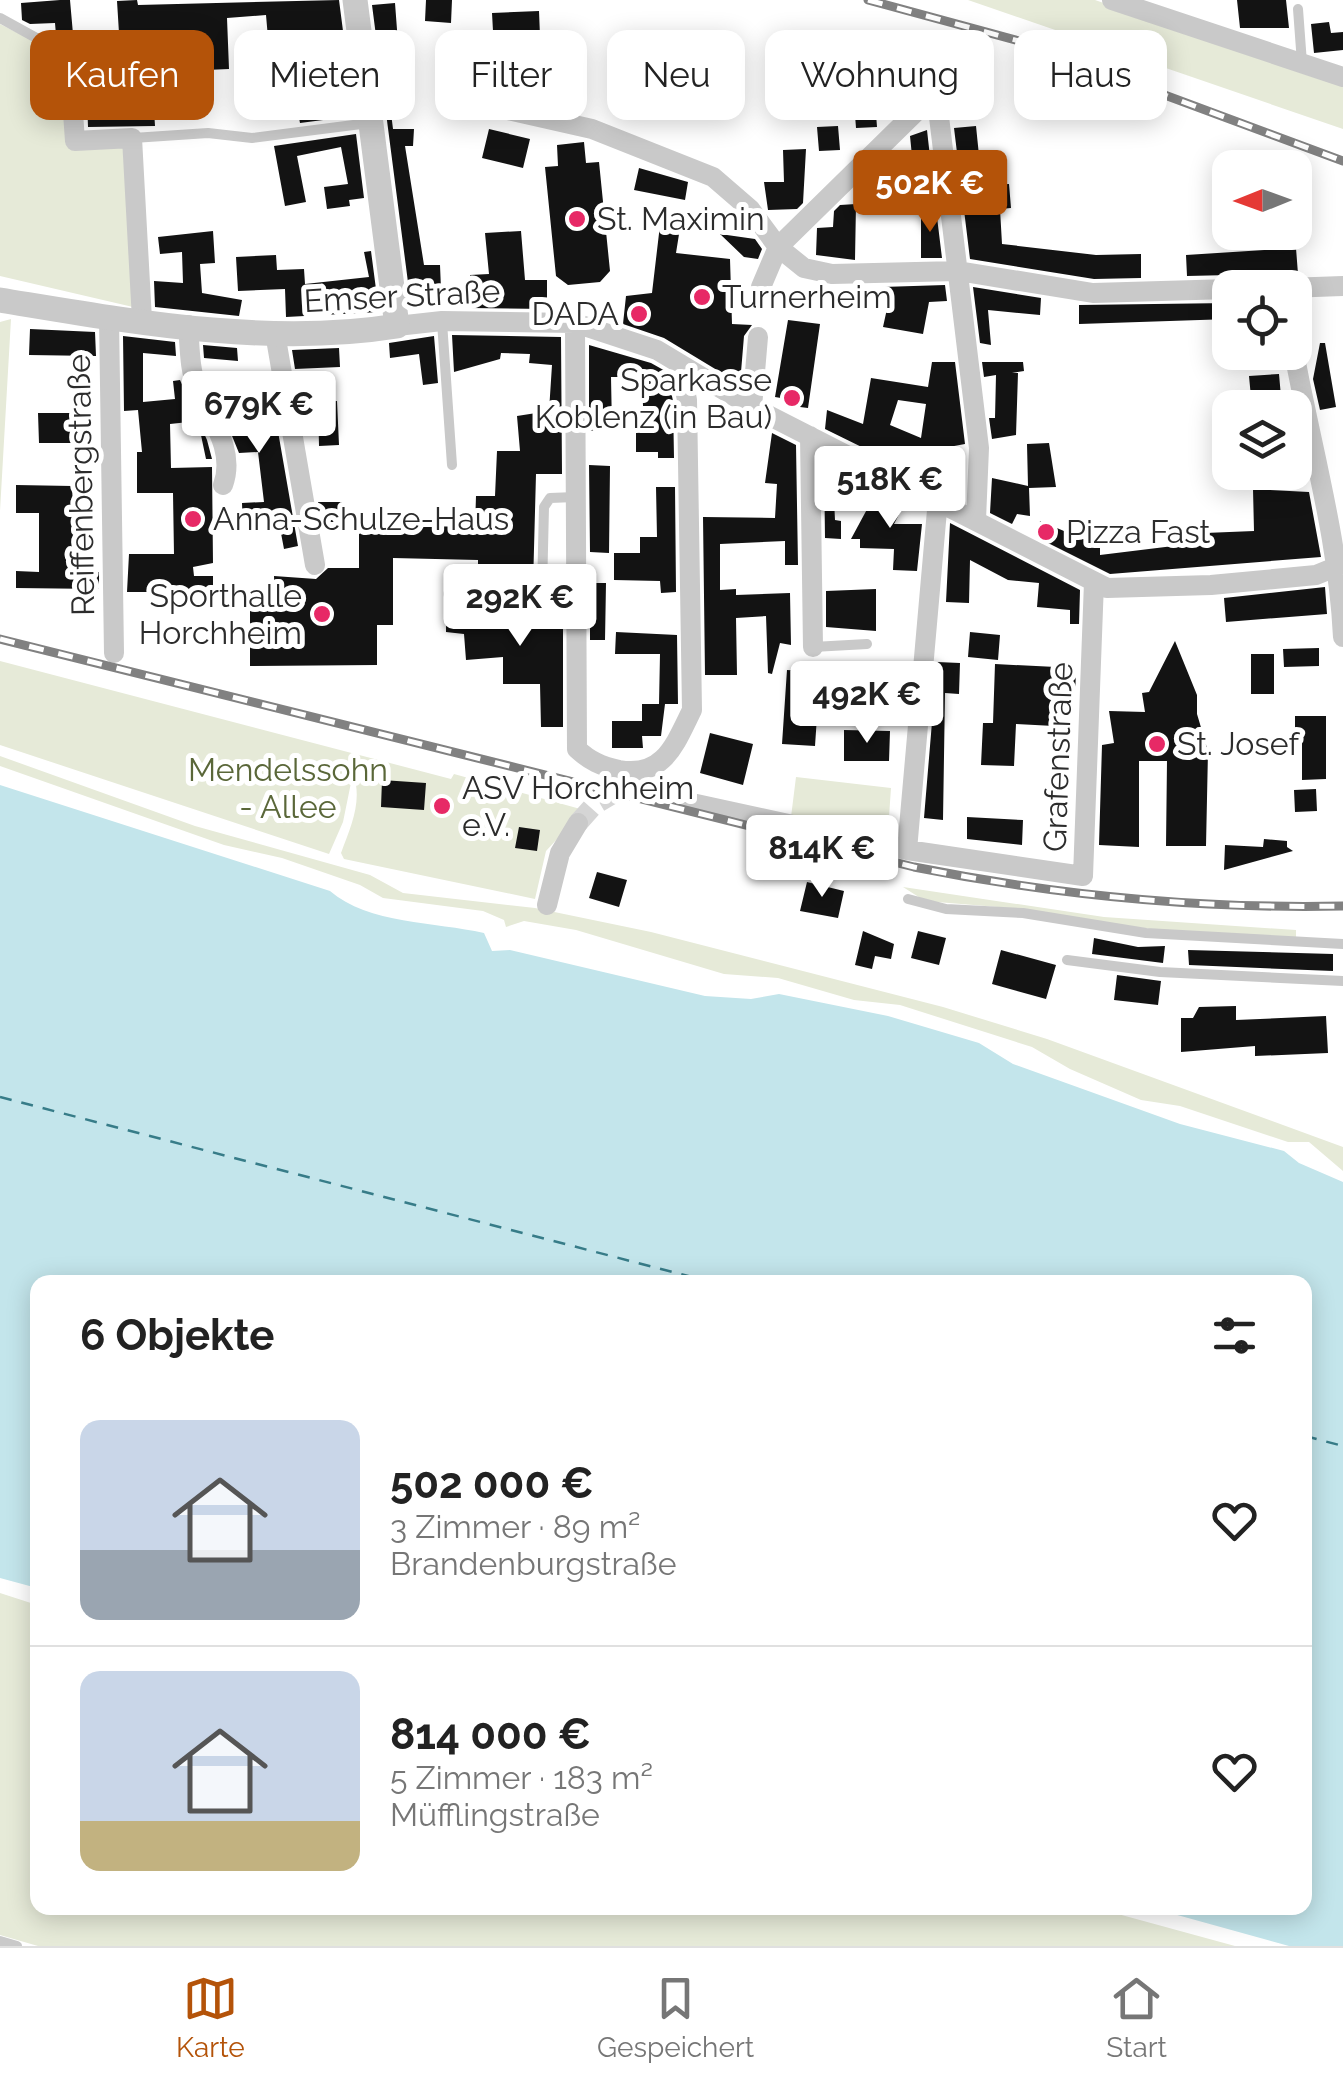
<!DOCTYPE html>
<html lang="de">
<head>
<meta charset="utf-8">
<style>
  :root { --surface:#fff; --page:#f2f2f2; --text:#222; --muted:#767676; --line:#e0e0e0; --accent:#b45309 }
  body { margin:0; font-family:Raleway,sans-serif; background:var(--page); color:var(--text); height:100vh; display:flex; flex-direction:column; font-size:38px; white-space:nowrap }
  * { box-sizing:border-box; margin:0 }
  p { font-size:32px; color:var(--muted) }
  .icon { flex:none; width:55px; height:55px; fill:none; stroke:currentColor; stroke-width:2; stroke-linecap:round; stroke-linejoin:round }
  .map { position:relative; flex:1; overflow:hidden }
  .details { position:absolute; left:30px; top:1275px; width:1282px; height:640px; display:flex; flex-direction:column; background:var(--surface); border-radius:20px; box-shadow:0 5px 25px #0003 }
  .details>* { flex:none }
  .banner { position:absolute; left:30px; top:30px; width:1285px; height:90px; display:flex; gap:20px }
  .needle { width:65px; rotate:269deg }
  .tools { position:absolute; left:1212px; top:150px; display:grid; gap:20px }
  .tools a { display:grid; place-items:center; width:100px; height:100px; border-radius:20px; background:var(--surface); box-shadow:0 5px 25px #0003; font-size:50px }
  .price { position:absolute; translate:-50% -85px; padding:0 22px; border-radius:10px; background:#fff; color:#222; font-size:32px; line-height:65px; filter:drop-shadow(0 2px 5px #0008) }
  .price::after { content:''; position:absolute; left:50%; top:60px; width:30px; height:22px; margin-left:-15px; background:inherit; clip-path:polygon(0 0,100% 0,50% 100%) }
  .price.current { background:var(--accent); color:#fff }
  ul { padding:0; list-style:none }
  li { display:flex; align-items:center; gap:30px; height:250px; padding:0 50px }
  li+li { border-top:2px solid var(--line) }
  li span { display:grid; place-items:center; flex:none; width:280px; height:200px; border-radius:20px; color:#555 }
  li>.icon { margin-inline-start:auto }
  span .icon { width:120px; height:120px; fill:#fffc; stroke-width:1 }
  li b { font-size:42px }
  h2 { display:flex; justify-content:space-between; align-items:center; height:120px; padding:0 50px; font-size:42px }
  .chip { padding:0 35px; border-radius:20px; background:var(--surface); box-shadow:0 5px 25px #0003; font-size:35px; line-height:90px }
  .chip.current { background:var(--accent); color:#fff }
  .tabs { display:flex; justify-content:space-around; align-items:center; height:140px; border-top:2px solid var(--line); background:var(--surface); font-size:28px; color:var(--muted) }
  .tabs a { display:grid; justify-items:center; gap:5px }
  .tabs .current { color:var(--accent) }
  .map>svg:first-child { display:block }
</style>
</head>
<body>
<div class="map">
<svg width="1343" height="1946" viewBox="0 0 1343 1946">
  <rect width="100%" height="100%" fill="#fff"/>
  <path fill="#e6ead8" d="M968 0H1095L1343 86V129Z
    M0 24 59 54 66 144 123 145 133 307 0 276Z
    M11 319 0 511V322Z
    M0 661 451 779 454 774 584 810 546 851 535 899 344 859 341 853C351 826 363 801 353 773L343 822 329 854 0 745Z
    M0 756 195 826 370 875 403 893 535 908 651 932 943 1007 1047 1039 1343 1147V1171L1309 1142H1288L1180 1106 1141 1100 1070 1069 1032 1047 900 1005 854 1000 778 978 724 974 576 930 524 921 506 927 504 920 483 911 383 898 360 885 282 858 224 845 0 766Z
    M796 777 891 788 888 831 791 817Z
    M903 887 1104 917 1296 930V940L1150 929 1010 908 925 901Z
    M0 1593 37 1605 38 1908H1096L1235 1946H38L0 1935Z"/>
  <path fill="#c3e5eb" d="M0 785 330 891C368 924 436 922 484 933L492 951 510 950 705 996 751 999 779 994 888 1016 979 1043 1013 1064 1180 1124 1284 1151 1299 1163 1343 1182V1946H1289L1152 1908H1305V1282H38L37 1588 0 1578Z"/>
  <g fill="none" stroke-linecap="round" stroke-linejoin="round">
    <path stroke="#377c88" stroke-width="2.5" stroke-dasharray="12 10" stroke-linecap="butt" d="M0 1097 711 1282
      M1305 1436 1343 1446"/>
  </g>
  <path fill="#131313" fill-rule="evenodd" d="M60 0H70L73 34 56 35 55 23 30 24 22 20 21 3Z
    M137 0 138 5 339 0 354 116 300 123 296 102 330 95 318 33 268 38 266 15 227 18 229 69 159 72 158 46 120 49 117 1Z
    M426 0H452L451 23 425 21Z
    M1237 0H1286L1289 28H1240Z
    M395 3 402 96 389 97 393 129H414L413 146H405L424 265H440L441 289 409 290 372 5Z
    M539 11 542 86 539 101 515 97V92L498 93 494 55H486L485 31H493L492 13Z
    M1329 22 1331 33 1343 32V50L1314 53 1311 24Z
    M804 65 807 101 776 104 772 68Z
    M86 70 110 74 111 88 145 86 153 94 155 126 88 127Z
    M956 70 972 71 974 100 951 102Z
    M724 74 727 105 682 109V117L659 119 657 89 694 87 693 76Z
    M287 85 289 113 265 115 263 87Z
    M875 100 877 127 856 128 854 102Z
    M838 126 840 150 819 151 817 127Z
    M976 126 982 185 1009 184 1011 208 1000 209 1002 244 1096 255 1141 254V278L1094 279 970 259 954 128Z
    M489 129 530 139 523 168 482 158Z
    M927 130 932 175 914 176 910 136Z
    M356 134 364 198 349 200 350 206 327 209 324 187 348 184 341 147 297 156 306 202 285 206 274 146Z
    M584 142 586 163 599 162 610 271 600 282 568 285 556 276 545 167 558 166 557 145Z
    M806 149 803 203 797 209 768 210 764 182H784L783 150Z
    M639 168 688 182 685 200 634 190Z
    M856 204 855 260 816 255 817 228 833 227 834 211 840 205Z
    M936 209 942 258H921V210Z
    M660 225 680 228 676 253 730 259 732 324 752 325 744 336 740 384 664 338 623 324 626 296 652 293Z
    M213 231 215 263 200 264 202 293 242 300 239 316 155 307 154 281 183 283 182 252 160 254 158 237Z
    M521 231 525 280H547V309L470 308V275L489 274 485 233Z
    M720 234 755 239 762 249 758 259 744 257Z
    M1296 248 1298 274 1240 280 1230 275 1187 276 1186 255Z
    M371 251 379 312 286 317 285 289 238 291 236 257 276 255 277 270 304 269 305 284 369 277 364 252Z
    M945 285 947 301 929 302 923 334 883 327 890 295H883L882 287Z
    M973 287 1041 298 1040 315 988 310 991 345 980 343Z
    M1230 303V319L1079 324V305Z
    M788 320 820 324 808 408 784 405 787 399 775 397Z
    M30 329 95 332 96 356 29 355Z
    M452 335 561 337 562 474H536L533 586H478V560L393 558V625H377V665L250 666V603H275L274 576 316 579 328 568H359V525L475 527 476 496H495L497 451H520L517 416 549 411 552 365 529 363 530 354 501 353 500 359 454 372Z
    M123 336 175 342 176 356 143 353V402L175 399 173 381 180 380 207 440 212 459H206L198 421 170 424 171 468 212 467 213 563 193 567 194 576H213V592H127L129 554H174L173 493H137V452H142L138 410 124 411Z
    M434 336 438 383 423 385 419 354 390 358 389 343Z
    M1320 343H1325L1336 407 1320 410 1313 379Z
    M203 345 237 348 238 361 204 358Z
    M589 345 651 363 667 372 673 401 674 458H658V452H636V428H644L642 383 628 377H611L612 428 589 431Z
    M339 348 340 367 295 369 292 350Z
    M932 362H955L965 444 911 454 964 466 963 499 893 463 896 457 886 459 825 429 827 410 863 424 871 378 928 387ZM898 400 926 404 921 438 890 425Z
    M982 362H1023L1024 371 1012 373H1018L1016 435 992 439 989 418H995L996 375 984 377Z
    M238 373 239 400 272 397 298 546 284 549 280 528 243 530 242 503 264 502 258 452 239 453 208 377Z
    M1279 374 1282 408H1252L1249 376Z
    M337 401 339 445 319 446 318 402Z
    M38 413H92L93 443H39Z
    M772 433 796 445 798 565H785V541L720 544V590L736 589V595L790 593 791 645 780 643 772 674 768 673 766 616 736 618 737 675H705L703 517 775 518 777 484 765 483Z
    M1049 443 1056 487 1029 488 1030 516 1017 514 1012 524 990 513 992 478 1028 486 1027 444Z
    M824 459 843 469V482L833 478 835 520 841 521V539L825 538Z
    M589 465 610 466 609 553 590 552Z
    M16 485 72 486 76 572H99V589L16 588V571L39 572V513H16Z
    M656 487H675L676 592 661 593 660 581 614 580V553H640V537H657Z
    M879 487 906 501 894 524H922L917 571 893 570 894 549 860 548V539H851Z
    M1253 489 1309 492 1321 557 1110 574 1038 538 1040 521 1100 546V555L1206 542 1205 533 1254 531Z
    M318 502H344V522H322Z
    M950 523 1080 590 1079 624H1070V610L1037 607 1039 583 1008 580 970 560 969 603 946 602Z
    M590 583H606L605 640H590Z
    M1325 587 1327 614 1226 622 1224 598Z
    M876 589V631L826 627V591Z
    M540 602 563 603V727H541L540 684H503V657L466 660 464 634 446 632V604L462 603 461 615 512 617V605Z
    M616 632 677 635 678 704H659L660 654H615Z
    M970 632 1000 635 998 660 968 657Z
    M1175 641 1197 695V714L1208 751 1206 846H1166L1167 761H1139V847L1099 845 1102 745 1114 743 1109 711 1145 712 1142 693 1149 692Z
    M1319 648V666L1284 667 1283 649Z
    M1251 654H1274V694H1251Z
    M937 662 960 663 959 694 945 693 943 820 924 818Z
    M995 664 1076 668 1075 700 1055 699 1054 726 1016 724 1014 766 981 765 983 723H993Z
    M787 670 820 672 815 746 782 744Z
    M642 704H665L661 736H642L643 748H612V721H642Z
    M1295 716H1326V779L1302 780V741H1295Z
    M844 730 890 731 889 761H844Z
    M710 733 753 744 743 785 700 773Z
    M382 780 426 783 424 810 381 807Z
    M1316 789 1317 811 1295 812 1294 790Z
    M967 817 1023 820 1022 845 967 839Z
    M519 827 540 830 537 851 515 848Z
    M1264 839 1287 841V847L1293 851 1224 870 1225 845 1263 847Z
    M597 872 627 880 619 907 589 898Z
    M807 882 844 891 838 918 800 911Z
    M863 931 894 944 891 959 875 956 872 969 855 965Z
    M918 931 946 938 939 965 911 958Z
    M1094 938 1138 947 1165 946 1163 963 1092 954Z
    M1001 950 1056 965 1046 999 992 984Z
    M1188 950 1333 954V971L1189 965Z
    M1117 975 1161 981 1158 1005 1114 1000Z
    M1236 1006V1020L1326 1016 1328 1053 1255 1056V1046L1181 1052V1018H1193L1199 1007Z"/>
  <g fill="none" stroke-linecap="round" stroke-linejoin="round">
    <path stroke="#d5d5d5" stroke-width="20" stroke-dasharray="20 10" stroke-linecap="butt" d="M578 823 594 805 623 788"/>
    <path stroke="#c9c9c9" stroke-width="10" d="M1298 9 1302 63
      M0 18 69 56 96 59 124 71
      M133 138 208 133 252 138 369 123
      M442 322 452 465
      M448 594 530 597 542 591 544 507 550 498 575 497
      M813 647 867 644
      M908 899 946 909 1023 913 1146 933 1343 944
      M1067 960 1160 972 1343 981
      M0 1941 17 1946"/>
    <path stroke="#c9c9c9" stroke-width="20" d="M1112 0 1343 77
      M69 56 75 141 132 138 142 320
      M945 59 936 92 979 448 976 520
      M465 91 495 107 592 129 713 177 750 209 778 247 804 268 832 274 958 271 1093 293 1230 289
      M761 287 778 247 936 92
      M1287 288 1343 286
      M109 317 114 653
      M575 323 577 749C590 761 601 766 619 770 664 778 675 744 692 710L687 400 680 365
      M188 325C190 346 189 368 197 388 210 418 236 450 223 485
      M397 326 442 321 575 323 657 350 752 407 1107 588 1211 585 1316 575 1343 564
      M275 333 315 565
      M1294 352C1312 451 1338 536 1343 637
      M752 407 758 337
      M810 436 813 647
      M623 788 907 850 1083 876 1094 582
      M907 850 938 499
      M547 905 560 853 578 823"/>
    <path stroke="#c9c9c9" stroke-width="25" d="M0 300C129 321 267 347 397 326L355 0"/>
    <g stroke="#818181" stroke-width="9">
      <path id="rail" d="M868 0 1019 41 1343 161
        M0 639 914 867C1055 895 1199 909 1343 906"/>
    </g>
    <use href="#rail" stroke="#fff" stroke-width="5" stroke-dasharray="15" stroke-linecap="butt"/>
  </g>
  <g fill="#e72966" stroke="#fff" stroke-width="4">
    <circle cx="577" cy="219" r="10"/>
    <circle cx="702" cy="297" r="10"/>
    <circle cx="639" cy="314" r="10"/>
    <circle cx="792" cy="398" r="10"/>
    <circle cx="193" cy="519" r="10"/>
    <circle cx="1046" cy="532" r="10"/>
    <circle cx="322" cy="614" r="10"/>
    <circle cx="1157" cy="744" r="10"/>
    <circle cx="442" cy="806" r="10"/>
  </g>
  <g text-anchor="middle" stroke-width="10" stroke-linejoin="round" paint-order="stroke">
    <g font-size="32" fill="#2c2c2c" stroke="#fff" text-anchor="start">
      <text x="597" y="230">St. Maximin</text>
      <text x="722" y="308">Turnerheim</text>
      <text x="619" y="325" text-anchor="end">DADA</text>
      <text x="772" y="391" text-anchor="end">Sparkasse<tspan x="772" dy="37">Koblenz (in Bau)</tspan></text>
      <text x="213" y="530">Anna-Schulze-Haus</text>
      <text x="1066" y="543">Pizza Fast</text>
      <text x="302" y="607" text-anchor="end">Sporthalle<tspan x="302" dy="37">Horchheim</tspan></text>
      <text x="1177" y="755">St. Josef</text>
      <text x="462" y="799">ASV Horchheim<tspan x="462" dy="37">e.V.</tspan></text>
    </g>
    <g font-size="32" fill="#2c2c2c" stroke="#fff">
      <text transform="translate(402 296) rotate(-3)" y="11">Emser Straße</text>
      <text transform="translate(81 485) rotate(-91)" y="11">Reiffenbergstraße</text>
      <text transform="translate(1058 757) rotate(-88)" y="11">Grafenstraße</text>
    </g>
    <g font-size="32" fill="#5a6739" stroke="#fff">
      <text x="288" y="781">Mendelssohn<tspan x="288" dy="37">- Allee</tspan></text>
    </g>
  </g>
</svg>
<div class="tools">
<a><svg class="needle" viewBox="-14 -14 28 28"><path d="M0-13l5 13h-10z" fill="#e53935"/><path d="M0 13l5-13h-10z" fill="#767676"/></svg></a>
<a><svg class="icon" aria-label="locate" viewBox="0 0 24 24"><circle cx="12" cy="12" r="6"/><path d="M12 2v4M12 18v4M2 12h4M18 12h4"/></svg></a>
<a><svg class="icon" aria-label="layers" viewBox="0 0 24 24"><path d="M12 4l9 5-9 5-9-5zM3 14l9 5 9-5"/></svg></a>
</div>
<b class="price current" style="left:930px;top:235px">502K €</b>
<b class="price" style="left:259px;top:456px">679K €</b>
<b class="price" style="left:890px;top:531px">518K €</b>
<b class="price" style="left:520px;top:649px">292K €</b>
<b class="price" style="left:867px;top:746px">492K €</b>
<b class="price" style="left:822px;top:900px">814K €</b>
<div class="banner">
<a class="chip current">Kaufen</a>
<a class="chip">Mieten</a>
<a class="chip">Filter</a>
<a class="chip">Neu</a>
<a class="chip">Wohnung</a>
<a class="chip">Haus</a>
</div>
<section class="details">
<h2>6 Objekte<svg class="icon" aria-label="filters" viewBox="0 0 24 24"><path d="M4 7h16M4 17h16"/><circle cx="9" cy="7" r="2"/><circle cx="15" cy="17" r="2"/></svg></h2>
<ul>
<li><span style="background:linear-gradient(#c9d6e8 65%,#9aa5b1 0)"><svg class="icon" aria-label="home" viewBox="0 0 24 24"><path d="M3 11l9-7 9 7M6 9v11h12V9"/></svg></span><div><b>502 000 €</b><p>3 Zimmer · 89 m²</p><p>Brandenburgstraße</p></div><svg class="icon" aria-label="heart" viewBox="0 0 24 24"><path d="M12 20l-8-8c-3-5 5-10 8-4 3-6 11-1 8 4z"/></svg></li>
<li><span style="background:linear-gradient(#c9d6e8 75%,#c2b280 0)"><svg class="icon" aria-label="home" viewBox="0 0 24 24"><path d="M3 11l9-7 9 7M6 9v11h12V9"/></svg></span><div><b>814 000 €</b><p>5 Zimmer · 183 m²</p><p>Müfflingstraße</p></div><svg class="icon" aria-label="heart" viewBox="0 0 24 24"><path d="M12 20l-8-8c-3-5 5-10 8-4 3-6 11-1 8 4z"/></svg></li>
</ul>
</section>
</div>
<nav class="tabs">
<a class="current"><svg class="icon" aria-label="map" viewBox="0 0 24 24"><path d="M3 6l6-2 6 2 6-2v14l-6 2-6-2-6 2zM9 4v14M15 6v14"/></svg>Karte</a>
<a><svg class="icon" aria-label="saved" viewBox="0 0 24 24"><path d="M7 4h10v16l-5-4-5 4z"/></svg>Gespeichert</a>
<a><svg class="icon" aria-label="home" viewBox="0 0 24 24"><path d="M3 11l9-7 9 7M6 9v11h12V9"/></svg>Start</a>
</nav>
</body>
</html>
